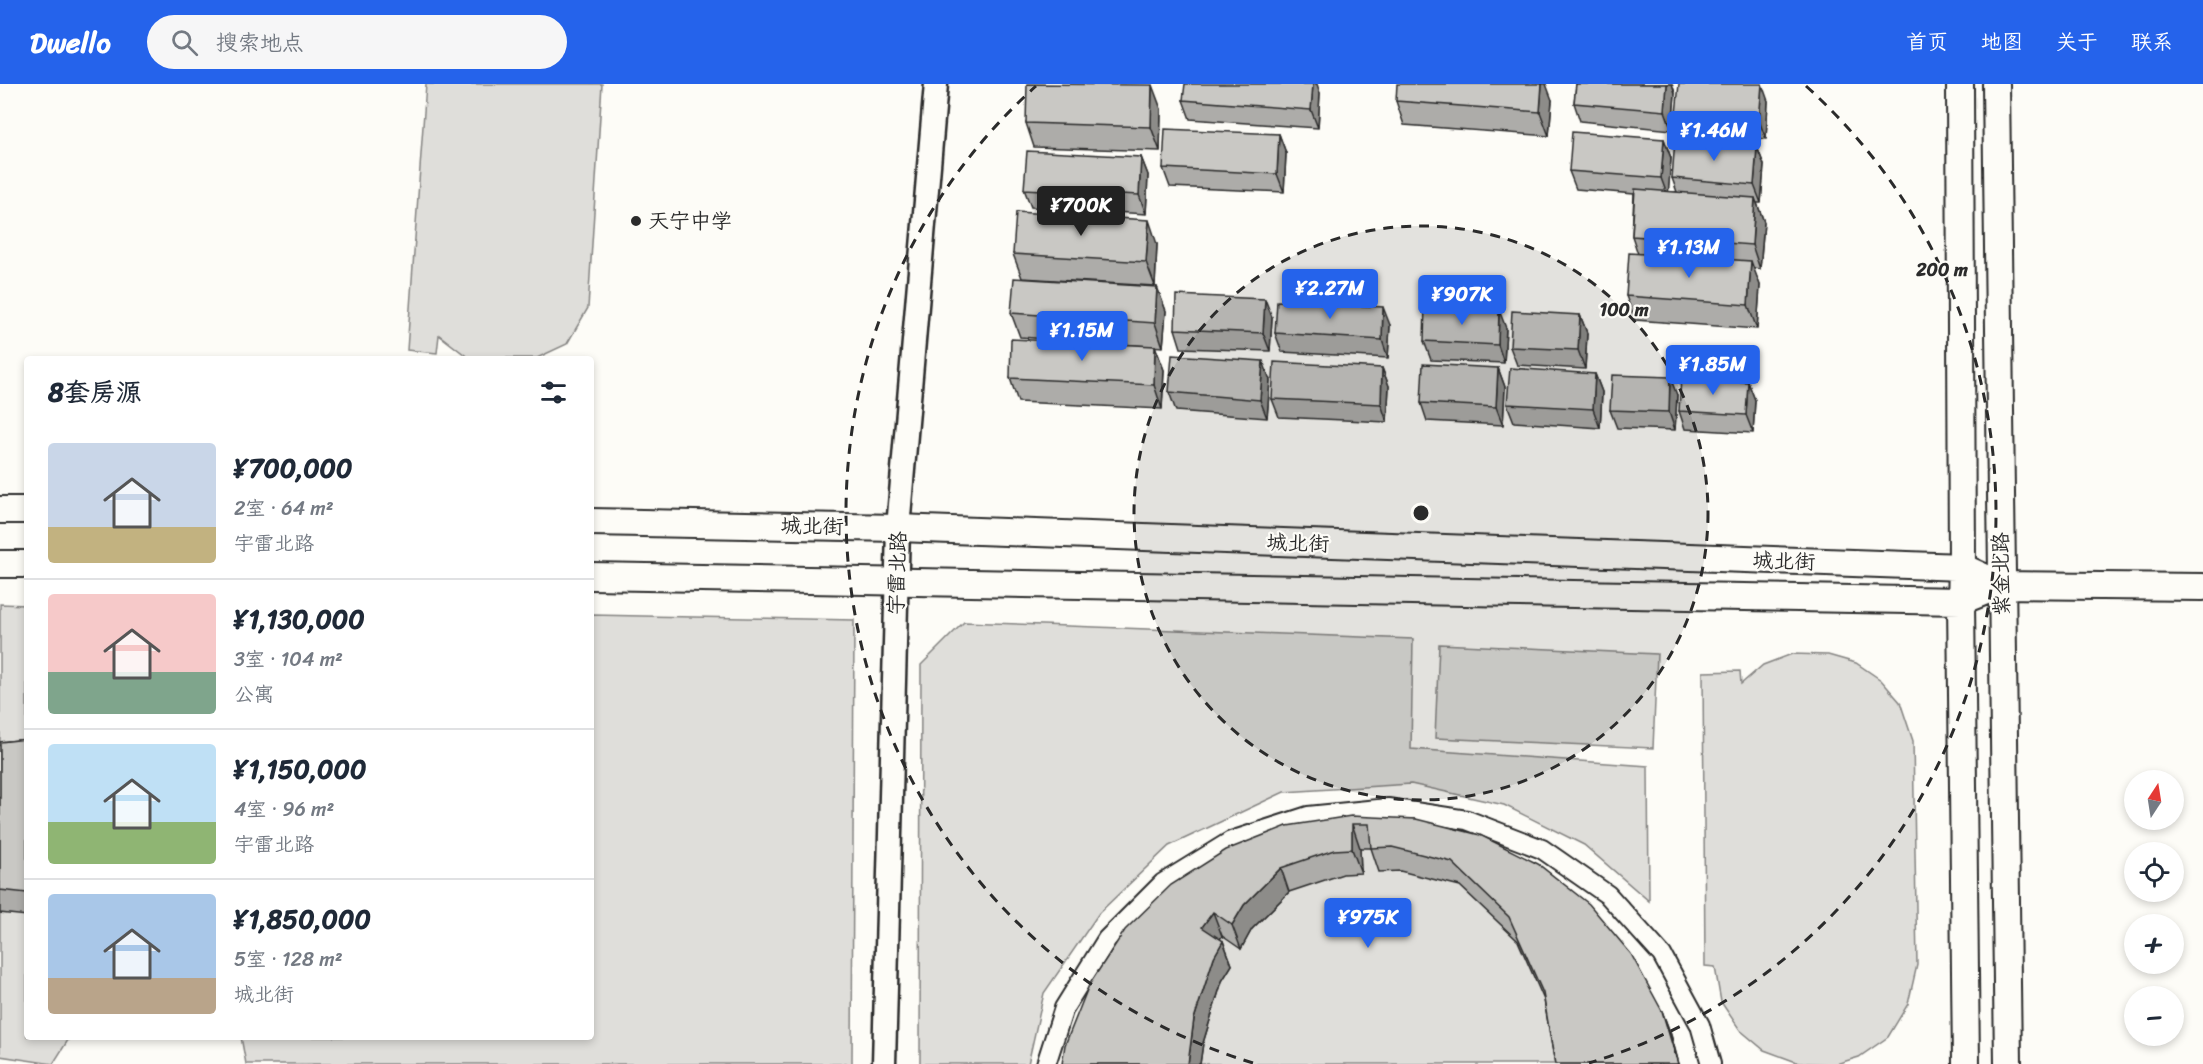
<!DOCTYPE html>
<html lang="zh">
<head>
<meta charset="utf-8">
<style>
  :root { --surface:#fff; --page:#f6f6f7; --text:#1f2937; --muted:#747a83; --line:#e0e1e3; --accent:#2563eb }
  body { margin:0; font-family:Sriracha,"LXGW WenKai TC",sans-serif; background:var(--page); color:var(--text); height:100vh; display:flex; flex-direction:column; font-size:22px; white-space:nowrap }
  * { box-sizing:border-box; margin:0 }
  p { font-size:20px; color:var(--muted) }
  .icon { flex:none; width:33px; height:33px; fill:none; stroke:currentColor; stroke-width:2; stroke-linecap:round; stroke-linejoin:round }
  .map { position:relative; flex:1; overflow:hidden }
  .panel { position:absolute; left:24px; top:272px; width:570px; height:684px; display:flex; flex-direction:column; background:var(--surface); border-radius:6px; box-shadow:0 3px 9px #0003 }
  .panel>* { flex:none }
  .needle { width:39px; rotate:12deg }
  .controls { position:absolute; left:2124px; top:686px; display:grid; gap:12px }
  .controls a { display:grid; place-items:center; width:60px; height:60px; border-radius:50%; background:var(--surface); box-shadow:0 3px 9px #0003; font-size:30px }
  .price { position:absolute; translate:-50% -51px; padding:0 14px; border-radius:6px; background:var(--accent); color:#fff; font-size:20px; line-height:39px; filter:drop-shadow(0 2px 3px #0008) }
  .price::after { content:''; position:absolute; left:50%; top:36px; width:18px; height:14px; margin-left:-9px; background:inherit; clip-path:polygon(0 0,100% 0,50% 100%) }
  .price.selected { background:#222; color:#fff }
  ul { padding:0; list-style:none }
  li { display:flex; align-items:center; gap:18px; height:150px; padding:0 24px }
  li+li { border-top:2px solid var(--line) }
  li span { display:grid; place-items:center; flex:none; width:168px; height:120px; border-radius:6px; color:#555 }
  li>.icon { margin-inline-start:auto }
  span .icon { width:72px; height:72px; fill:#fffc; stroke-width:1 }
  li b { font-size:26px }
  h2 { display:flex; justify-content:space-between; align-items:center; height:72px; padding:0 24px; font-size:26px }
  header { display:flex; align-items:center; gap:36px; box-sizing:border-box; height:84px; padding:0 30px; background:var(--accent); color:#fff }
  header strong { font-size:28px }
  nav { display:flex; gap:33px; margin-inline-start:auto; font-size:21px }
  .search { width:420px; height:54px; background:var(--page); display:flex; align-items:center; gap:15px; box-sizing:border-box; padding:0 21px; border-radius:33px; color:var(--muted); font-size:22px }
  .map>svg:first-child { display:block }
</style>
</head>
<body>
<header>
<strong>Dwello</strong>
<div class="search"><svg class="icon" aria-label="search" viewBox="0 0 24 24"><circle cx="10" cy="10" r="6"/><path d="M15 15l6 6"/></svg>搜索地点</div>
<nav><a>首页</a><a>地图</a><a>关于</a><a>联系</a></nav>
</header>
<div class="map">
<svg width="2203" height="980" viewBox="0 0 2203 980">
  <rect width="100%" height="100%" fill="#fdfcf7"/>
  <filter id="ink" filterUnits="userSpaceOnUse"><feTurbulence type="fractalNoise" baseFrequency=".0167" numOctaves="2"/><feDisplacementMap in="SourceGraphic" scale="12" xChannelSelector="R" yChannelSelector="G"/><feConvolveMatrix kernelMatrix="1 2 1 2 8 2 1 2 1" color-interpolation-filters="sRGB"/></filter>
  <g filter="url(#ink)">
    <path fill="#dfdeda" stroke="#858482" stroke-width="1.5" d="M426 0H602L588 224 567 260 537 274H469L439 251 437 269 407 266Z
      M0 520 27 521V952L70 953 53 980 0 972Z
      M591 531 854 536 852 980H246L241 953 591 952Z
      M964 538 1413 555 1411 665 1648 682 1649 817 1584 761 1504 721 1411 700 1284 708 1169 762 1099 829 1044 909 1028 980H920L921 581Z
      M1439 560 1657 570 1653 664 1435 654Z
      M1792 570 1828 571 1856 579 1881 596 1900 618 1913 657 1917 881 1908 920 1888 953 1859 973 1836 980 1799 979 1764 966 1740 946 1721 918 1715 883 1705 882 1703 588 1740 587 1741 600 1763 581Z
      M1425 759 1679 980H1076L1295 766Z"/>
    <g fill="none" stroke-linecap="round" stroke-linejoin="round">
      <g stroke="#2b2b2b" stroke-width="22">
        <path id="minor" d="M1046 980 1064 924 1107 855 1163 799 1231 757 1308 732 1388 724 1467 736 1542 765 1608 811 1662 871 1700 941 1711 980"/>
      </g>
      <g stroke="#2b2b2b" stroke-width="27">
        <path id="tertiary" d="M884 980 898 444 936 0"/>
      </g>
      <g stroke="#2b2b2b" stroke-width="30">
        <path id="secondary" d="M1960 0 1962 483 1961 517 1966 980
          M1996 0 2008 980
          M0 426H27
          M591 438 898 444 1962 483 2001 501
          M0 480H27
          M591 492 1961 517 2001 501 2203 503"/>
      </g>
      <use href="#minor" stroke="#fdfcf7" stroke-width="18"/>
      <use href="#tertiary" stroke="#fdfcf7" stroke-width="22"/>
      <use href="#secondary" stroke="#fdfcf7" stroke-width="26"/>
    </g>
    <path fill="#adaca9" stroke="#2b2b2b" stroke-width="1.5" d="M1576 0H1672L1675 9 1672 46 1580 37 1574 19Z
      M1320 9 1318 44 1190 35 1183 16Z
      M1552 16 1549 52 1404 41 1396 17Z
      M1768 17 1766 55 1683 48 1676 30Z
      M1161 25 1160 67 1034 63 1026 39Z
      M1279 50 1286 69 1284 108 1170 103 1163 84Z
      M1664 55 1671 74 1668 108H1677L1672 94 1757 63 1764 81 1761 119H1757L1764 138 1760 185 1753 184 1760 201 1757 245 1635 236 1626 212 1638 170 1632 152 1634 110 1576 105 1569 87Z
      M1141 73 1148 91 1146 130 1031 123 1024 105Z
      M1157 160 1155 202 1022 194 1013 170Z
      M1157 203 1166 227 1163 263 1020 253 1011 229Z
      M1580 231 1587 249 1585 285 1517 281 1510 263Z
      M1272 233 1270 267 1181 264 1175 245Z
      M1390 241 1388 274 1282 268 1275 249Z
      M1506 244 1504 279 1431 276 1424 257Z
      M1155 262 1164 286 1162 325 1018 318 1010 294Z
      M1382 284 1389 302 1387 338 1279 333 1272 315Z
      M1498 284 1505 303 1503 341 1427 337 1421 319Z
      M1595 290 1602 308 1600 344 1514 338 1507 320Z
      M1270 296 1267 334 1176 327 1169 308Z
      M1748 298 1755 316 1753 349 1685 345 1679 327Z
      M1677 311 1675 346 1617 344 1610 326Z
      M27 655V832L0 829V658Z
      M1416 735 1662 927 1671 951 1679 980H1555L1544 916 1518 857 1460 802 1400 787 1379 788 1371 764H1360L1361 789 1343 790 1289 808 1252 845 1241 865 1222 852 1220 855 1223 857 1232 881 1222 897 1203 959 1200 980H1062L1287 742Z"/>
    <path fill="#8d8c89" stroke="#2b2b2b" stroke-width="1.5" d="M1313 0H1317L1320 9 1318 44 1311 26Z
      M1542 0H1546L1552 16 1549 52 1540 28Z
      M1667 0H1672L1675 9 1672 46 1665 27Z
      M1762 0 1768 17 1766 55 1759 37Z
      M1152 1 1161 25 1160 67 1151 43Z
      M1279 50 1286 69 1284 108 1277 90Z
      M1664 55 1671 74 1668 113 1661 94Z
      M1757 63 1764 81 1761 119 1754 101Z
      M1141 73 1148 91 1146 130 1139 111Z
      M1755 114 1764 138 1760 185 1752 161Z
      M1149 136 1157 160 1155 202 1146 178Z
      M1751 177 1760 201 1757 245 1748 221Z
      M1157 203 1166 227 1163 263 1155 239Z
      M1265 215 1272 233 1270 267 1263 249Z
      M1383 223 1390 241 1388 274 1382 256Z
      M1499 226 1506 244 1504 279 1498 261Z
      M1580 231 1587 249 1585 285 1578 266Z
      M1155 262 1164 286 1162 325 1154 301Z
      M1263 277 1270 296 1267 334 1260 316Z
      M1382 284 1389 302 1387 338 1381 320Z
      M1498 284 1505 303 1503 341 1496 323Z
      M1595 290 1602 308 1600 344 1593 325Z
      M1670 293 1677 311 1675 346 1669 328Z
      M1748 298 1755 316 1753 349 1746 331Z
      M1352 740 1360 764 1361 789 1352 765Z
      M1281 784 1289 808 1252 845 1241 865 1232 841 1244 821Z
      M1213 828 1222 852 1211 867 1202 843Z
      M1223 857 1232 881 1222 897 1203 959 1200 980H1188L1194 935 1214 873Z
      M1662 927 1671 951 1679 980H1678Z"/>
    <path fill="#c9c8c4" stroke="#2b2b2b" stroke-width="1.5" d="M1027 0 1152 1 1151 43 1026 39Z
      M1185 0H1313L1311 26 1183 16Z
      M1397 0H1542L1540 28 1396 17Z
      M1576 0H1667L1665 27 1574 19Z
      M1679 0H1762L1759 37 1676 30Z
      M1165 45 1279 50 1277 90 1163 84Z
      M1572 48 1664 55 1661 94 1569 87Z
      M1675 56 1757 63 1754 101 1672 94Z
      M1027 67 1141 73 1139 111 1024 105Z
      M1635 105 1755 114 1752 161 1632 152Z
      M1016 128 1149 136 1146 178 1013 170Z
      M1629 169 1751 177 1748 221 1626 212Z
      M1014 194 1157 203 1155 239 1011 229Z
      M1176 211 1265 215 1263 249 1175 245Z
      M1277 217 1383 223 1382 256 1275 249Z
      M1425 222 1499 226 1498 261 1424 257Z
      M1512 227 1580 231 1578 266 1510 263Z
      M1011 255 1155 262 1154 301 1010 294Z
      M1172 271 1263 277 1260 316 1169 308Z
      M1274 278 1382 284 1381 320 1272 315Z
      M1423 280 1498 284 1496 323 1421 319Z
      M1510 284 1595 290 1593 325 1507 320Z
      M1612 291 1670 293 1669 328 1610 326Z
      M1681 294 1748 298 1746 331 1679 327Z
      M27 655V809L0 806V658Z
      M1351 732 1416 735 1480 751 1538 780 1589 820 1631 870 1662 927 1678 980H1555L1543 909 1509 833 1452 778 1392 763 1371 764 1369 740H1352V765L1334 766 1281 784 1244 821 1232 841 1213 828 1202 843 1223 857 1214 873 1194 935 1188 980H1062L1065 961 1089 901 1125 846 1171 801 1226 766 1287 742Z"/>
  </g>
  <circle cx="1421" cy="429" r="287" fill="#2b2b2b" fill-opacity=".12"/>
  <g fill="none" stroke="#2b2b2b" stroke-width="3" stroke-dasharray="10 8">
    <circle cx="1421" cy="429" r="287"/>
    <path d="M1253 979A575 575 0 0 1 1036 2M1806 2A575 575 0 0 1 1589 979"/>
  </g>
  <circle fill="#2b2b2b" stroke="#fdfcf7" stroke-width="2" cx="636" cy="137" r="6"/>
  <g text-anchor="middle" stroke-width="4.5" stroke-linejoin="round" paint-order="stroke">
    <g font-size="21" fill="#2b2b2b" stroke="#fdfcf7" text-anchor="start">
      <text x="648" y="144">天宁中学</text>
    </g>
    <g font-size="21" fill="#2b2b2b" stroke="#fdfcf7">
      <text transform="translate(812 442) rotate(1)" y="7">城北街</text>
      <text transform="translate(1298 459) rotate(2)" y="7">城北街</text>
      <text transform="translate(1784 477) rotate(2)" y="7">城北街</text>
      <text transform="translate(897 489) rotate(-88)" y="7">宇雷北路</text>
      <text transform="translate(2001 490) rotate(-91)" y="7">紫金北路</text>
    </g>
  </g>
  <circle cx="1421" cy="429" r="9" fill="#2b2b2b" stroke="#fdfcf7" stroke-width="3"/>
  <g font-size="18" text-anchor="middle" font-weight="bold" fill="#2b2b2b" stroke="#fdfcf7" stroke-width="4.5" stroke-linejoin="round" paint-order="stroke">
    <text x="1942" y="192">200 m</text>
    <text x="1624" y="232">100 m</text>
  </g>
</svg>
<div class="controls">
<a><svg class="needle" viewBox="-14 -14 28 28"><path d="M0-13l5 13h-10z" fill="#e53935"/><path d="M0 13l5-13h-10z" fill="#747a83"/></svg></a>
<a><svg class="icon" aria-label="locate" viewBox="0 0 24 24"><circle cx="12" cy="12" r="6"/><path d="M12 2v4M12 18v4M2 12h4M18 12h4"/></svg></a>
<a>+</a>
<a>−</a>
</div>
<b class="price" style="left:1714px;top:78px">¥1.46M</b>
<b class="price selected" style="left:1081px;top:153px">¥700K</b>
<b class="price" style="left:1689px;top:195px">¥1.13M</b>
<b class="price" style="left:1330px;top:236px">¥2.27M</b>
<b class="price" style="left:1462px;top:242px">¥907K</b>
<b class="price" style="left:1082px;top:278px">¥1.15M</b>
<b class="price" style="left:1713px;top:312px">¥1.85M</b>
<b class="price" style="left:1368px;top:865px">¥975K</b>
<section class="panel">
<h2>8套房源<svg class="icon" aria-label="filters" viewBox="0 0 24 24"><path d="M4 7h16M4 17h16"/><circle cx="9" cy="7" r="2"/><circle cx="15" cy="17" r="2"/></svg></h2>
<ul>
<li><span style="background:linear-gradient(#c9d6e8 70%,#c2b280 0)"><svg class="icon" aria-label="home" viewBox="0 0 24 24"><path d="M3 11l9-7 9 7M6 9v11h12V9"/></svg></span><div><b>¥700,000</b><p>2室 · 64 m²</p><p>宇雷北路</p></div></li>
<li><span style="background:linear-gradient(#f6c9c9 65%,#7fa58c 0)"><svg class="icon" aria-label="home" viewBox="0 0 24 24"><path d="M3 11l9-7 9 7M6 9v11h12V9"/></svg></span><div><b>¥1,130,000</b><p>3室 · 104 m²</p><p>公寓</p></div></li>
<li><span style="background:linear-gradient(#bfe0f5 65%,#8fb573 0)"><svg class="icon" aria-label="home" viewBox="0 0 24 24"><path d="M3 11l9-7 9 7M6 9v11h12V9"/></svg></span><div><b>¥1,150,000</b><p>4室 · 96 m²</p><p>宇雷北路</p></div></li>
<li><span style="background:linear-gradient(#a9c7e8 70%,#b9a48a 0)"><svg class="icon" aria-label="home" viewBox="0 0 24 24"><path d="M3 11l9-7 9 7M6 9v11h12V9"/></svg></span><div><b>¥1,850,000</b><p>5室 · 128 m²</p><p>城北街</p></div></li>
</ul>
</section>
</div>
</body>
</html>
